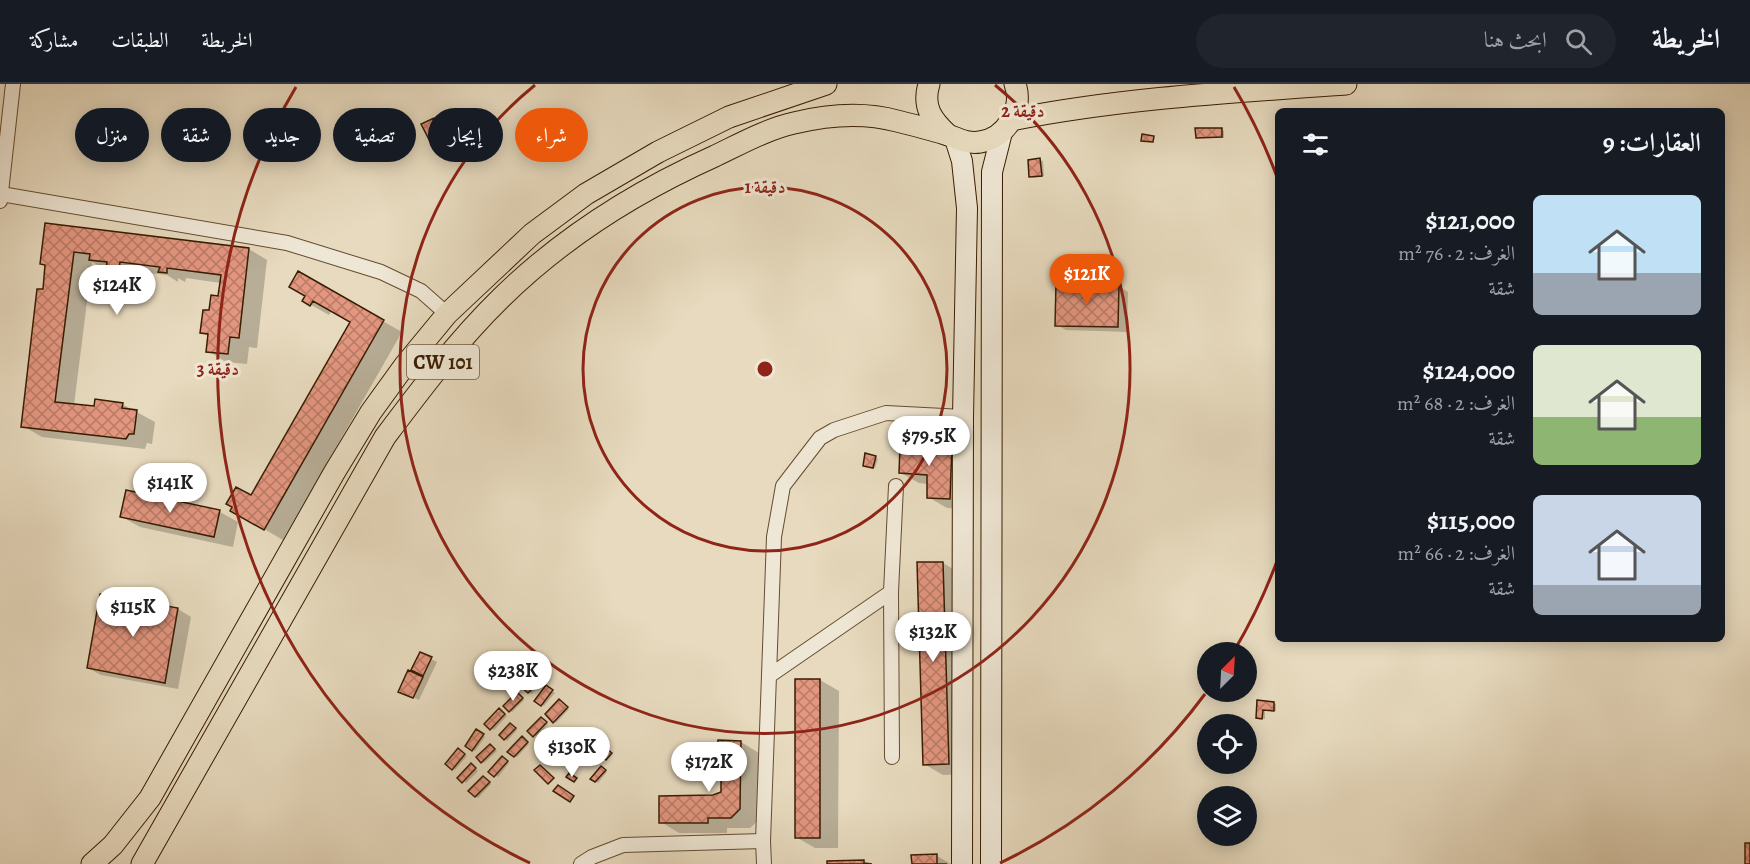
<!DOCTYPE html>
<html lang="ar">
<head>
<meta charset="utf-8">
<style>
  :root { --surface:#171b24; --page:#20242c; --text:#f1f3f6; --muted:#9ea1a6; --line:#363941; --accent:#ea580c }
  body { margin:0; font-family:Alegreya,Amiri,serif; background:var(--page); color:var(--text); direction:rtl; height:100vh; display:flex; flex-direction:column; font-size:22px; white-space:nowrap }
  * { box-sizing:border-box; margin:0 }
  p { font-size:20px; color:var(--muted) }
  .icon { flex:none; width:33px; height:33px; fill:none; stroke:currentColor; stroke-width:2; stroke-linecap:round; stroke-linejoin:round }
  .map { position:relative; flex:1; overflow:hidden; direction:ltr }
  .details { position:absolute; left:1275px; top:24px; width:450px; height:534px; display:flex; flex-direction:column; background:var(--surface); border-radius:9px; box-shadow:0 3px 15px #0003; direction:rtl }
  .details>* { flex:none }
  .hud { position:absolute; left:18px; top:24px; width:570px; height:54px; direction:rtl; display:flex; gap:12px }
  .needle { width:39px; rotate:24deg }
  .controls { position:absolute; left:1197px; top:558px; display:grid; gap:12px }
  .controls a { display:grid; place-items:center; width:60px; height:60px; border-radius:50%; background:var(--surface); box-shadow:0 3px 15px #0003; font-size:30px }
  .price { position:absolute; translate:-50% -51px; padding:0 14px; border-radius:21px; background:#fff; color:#222; font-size:20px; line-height:39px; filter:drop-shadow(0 2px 3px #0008) }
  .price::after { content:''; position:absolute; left:50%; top:36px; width:18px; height:14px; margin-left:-9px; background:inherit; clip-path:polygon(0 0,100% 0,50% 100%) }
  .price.current { background:var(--accent); color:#fff }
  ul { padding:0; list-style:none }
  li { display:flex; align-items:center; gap:18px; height:150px; padding:0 24px }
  li span { display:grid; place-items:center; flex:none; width:168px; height:120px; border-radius:9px; color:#555 }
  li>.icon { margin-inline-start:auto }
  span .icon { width:72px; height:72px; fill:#fffc; stroke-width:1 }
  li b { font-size:26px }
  h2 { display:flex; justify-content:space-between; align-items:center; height:72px; padding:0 24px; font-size:26px }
  .tag { padding:0 21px; border-radius:27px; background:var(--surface); box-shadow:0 3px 15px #0003; font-size:21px; line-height:54px }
  .tag.current { background:var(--accent); color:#fff }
  header { display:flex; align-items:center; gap:36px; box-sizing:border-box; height:84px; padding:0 30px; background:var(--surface); border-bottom:2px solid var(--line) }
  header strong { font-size:28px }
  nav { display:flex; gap:33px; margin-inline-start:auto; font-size:21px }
  .search { width:420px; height:54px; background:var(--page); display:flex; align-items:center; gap:15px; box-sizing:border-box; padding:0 21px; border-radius:33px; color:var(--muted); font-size:22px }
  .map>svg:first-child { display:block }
</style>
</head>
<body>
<header>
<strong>الخريطة</strong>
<div class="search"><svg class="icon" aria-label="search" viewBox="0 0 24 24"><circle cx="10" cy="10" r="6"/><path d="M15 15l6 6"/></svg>ابحث هنا</div>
<nav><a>الخريطة</a><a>الطبقات</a><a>مشاركة</a></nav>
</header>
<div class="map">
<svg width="1750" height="780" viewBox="0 0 1750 780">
  <defs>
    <pattern id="building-cross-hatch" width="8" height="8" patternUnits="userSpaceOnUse" patternTransform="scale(1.5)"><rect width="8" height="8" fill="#e39680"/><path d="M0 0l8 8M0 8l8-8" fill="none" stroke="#b97a66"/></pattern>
  </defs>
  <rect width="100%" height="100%" fill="#e7dabe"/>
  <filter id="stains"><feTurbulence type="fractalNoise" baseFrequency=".00333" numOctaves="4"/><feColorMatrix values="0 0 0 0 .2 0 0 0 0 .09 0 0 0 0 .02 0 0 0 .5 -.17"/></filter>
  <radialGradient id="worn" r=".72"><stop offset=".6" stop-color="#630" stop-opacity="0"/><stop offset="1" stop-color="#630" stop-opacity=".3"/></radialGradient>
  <path fill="#0003" d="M434 36 440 39 453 64 442 70 436 66Z
    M1221 45 1224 47V54L1197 53Z
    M1040 76 1043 77 1044 92 1033 94 1031 92Z
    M46 141 249 165 267 176 257 264 249 263 247 280 226 278 208 267 209 253 202 248 210 228 220 213 221 199 186 194 185 198 178 194V198L167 191 139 188 138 196 126 195 92 178 74 321 96 324 122 320 155 338 152 360 147 359 145 365 42 353 23 342 47 182 42 179Z
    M298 189 402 248 283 456 232 426 252 413 352 238 332 226 329 231 304 217 307 212Z
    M1119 202 1128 208 1127 248 1066 246 1057 241Z
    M952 363 970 373 969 425 947 424 928 413V400L919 399 901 389Z
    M875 373 878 375 875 384 867 382Z
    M220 428 238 438 233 463 140 443 122 433Z
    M943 479 962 490 967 690 943 691 924 680Z
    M102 511 178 525 191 533 178 605 101 591 88 584Z
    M421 570 437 578 419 616 406 610 422 593 413 586Z
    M539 592 544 597 531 610 529 608Z
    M820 596 839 607 838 764H815L796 753Z
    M547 603 555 609 544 622 536 617Z
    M520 611 524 616 512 628 510 627Z
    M562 618 569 625 556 639 554 637Z
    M1258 618 1274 619 1276 620V627L1265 626V635H1260L1257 633Z
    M502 628 507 632 494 646 491 644Z
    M544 636 548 640 537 653 534 651Z
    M513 642 517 646 507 657 501 651Z
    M477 647 485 653 475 667 467 661Z
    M524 655 529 660 517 673 515 672Z
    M741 658 759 669V736L750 744H727V749H679L661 738 722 709V697L719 695Z
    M493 663 497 667 484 679 482 678Z
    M458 666 467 672 455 686 447 680Z
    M504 675 509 679 498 693 490 687Z
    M473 682 478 687 466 699 459 693Z
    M604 685 607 688 598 699 592 695Z
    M486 695 491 700 478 714 470 707Z
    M937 772 951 780H913Z"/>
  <path fill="url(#building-cross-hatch)" stroke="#381d00" stroke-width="1.5" d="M434 34 448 61 435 67 421 40Z
    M1195 44H1222V53L1196 54Z
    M1142 50 1154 52 1153 58 1141 57Z
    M1040 74 1042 92 1029 93 1028 76Z
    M45 139 249 164 239 254 230 253 228 270 206 268 208 250 200 249 203 226H209L211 211 218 212 221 191 167 184V189L158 188 160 183 120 178 119 187 106 185 107 178 89 176 90 170 74 168 55 318 94 322 95 315 123 319 122 324 137 326 134 350H129L126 355 21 343 37 205H43L45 181 40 180Z
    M298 187 384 236 264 446 230 427 232 423 226 420 236 403 251 411 350 238 313 217 310 222 302 217 305 212 289 203Z
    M1056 199 1119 201 1118 243 1055 242Z
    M911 359 952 361 950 415 927 414V391L899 389 900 363H912Z
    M865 369 876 372 873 384 863 382Z
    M126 406 220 426 214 453 120 433Z
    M917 478H943L949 680 923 681Z
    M100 510 178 524 165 599 87 584Z
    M420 568 432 573 423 592 411 586Z
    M408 586 423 593 413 614 398 608Z
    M536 589 542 595 528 609 521 603Z
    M795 595H820V754H795Z
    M546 601 553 606 541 622 534 617Z
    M517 608 523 614 509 628 503 622Z
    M559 615 568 623 553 639 545 630Z
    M1257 616 1274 618V627L1263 626 1262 635 1256 634Z
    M499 624 505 630 490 646 484 640Z
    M541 633 547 638 533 653 527 647Z
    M510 639 516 644 504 656 499 651Z
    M476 645 484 650 472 667 465 662Z
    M522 652 528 658 514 673 507 668Z
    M596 656 612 669 606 676 590 663Z
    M718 656 741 657 740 725 731 734H708V739H659V712L713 711 721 708V696H717Z
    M490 660 495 665 481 679 476 673Z
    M458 664 465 670 452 686 445 680Z
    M502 672 508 677 494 693 488 688Z
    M471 679 476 684 462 699 457 694Z
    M540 681 554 694 548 700 534 686Z
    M601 682 606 686 595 698 590 695Z
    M569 689 577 694 574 698 566 693Z
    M483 692 490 698 475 713 468 707Z
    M558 701 574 712 570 718 553 707Z
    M1745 759H1750V780H1745Z
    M937 770V780H947H912L911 771Z
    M864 776V779L872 780H827V777Z"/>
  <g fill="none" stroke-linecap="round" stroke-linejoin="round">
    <g stroke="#644c30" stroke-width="16">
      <path id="street" d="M1 110 287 159 381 188 421 207 447 230
        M0 117 13 0
        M891 508 892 673
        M769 592 891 508 896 402
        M763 757 774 453 783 402 820 354 834 346 886 329 963 333
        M581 780 592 773 623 761 763 757 764 780"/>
    </g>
    <g stroke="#381d00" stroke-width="22">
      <path id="secondary" d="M955 55 962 77 967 124 963 333 962 780
        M991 780 992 88 1002 48"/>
    </g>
    <g stroke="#381d00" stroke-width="23">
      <path id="primary" d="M929 0C922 23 932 36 948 51
        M1011 36C1122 14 1234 8 1346 0
        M92 780 113 761 150 714 334 389 371 328 405 281 447 230 532 150 586 110 658 68 729 33 826 0
        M142 780 385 353C421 305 458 256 501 214 562 154 637 107 715 72 740 60 767 45 794 39 827 31 864 28 897 37 913 41 929 45 945 50 957 54 966 60 980 58 1006 54 1024 25 1015 0"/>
    </g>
    <use href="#street" stroke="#efe7d5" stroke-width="14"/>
    <use href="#secondary" stroke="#efe7d5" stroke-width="20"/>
    <use href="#primary" stroke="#e7dabe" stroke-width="21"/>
  </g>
  <g fill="none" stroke="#8f2418" stroke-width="3">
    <circle cx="765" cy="285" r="182"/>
    <path d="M995 1A365 365 0 1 1 535 1"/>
    <path d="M1277 477A547 547 0 0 1 1234 567M1205 610A547 547 0 0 1 1000 779M530 779A547 547 0 0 1 296 3M1234 3A547 547 0 0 1 1277 93"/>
  </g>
  <g text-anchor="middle" stroke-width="6" stroke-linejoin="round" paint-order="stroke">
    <rect fill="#efe7d5" stroke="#6f5a40" stroke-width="1.5" x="407" y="261" width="72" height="34" rx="4.5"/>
    <g font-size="20" font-weight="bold" fill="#381d00">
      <text x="443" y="285">CW 101</text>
    </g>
  </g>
  <circle cx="765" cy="285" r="9" fill="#8f2418" stroke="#efe7d5" stroke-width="3"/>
  <g font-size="18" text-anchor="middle" font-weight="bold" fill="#8f2418" stroke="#efe7d5" stroke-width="6" stroke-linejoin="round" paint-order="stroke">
    <text x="1023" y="33">2 دقيقة</text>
    <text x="765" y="109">1 دقيقة</text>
    <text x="218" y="291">3 دقيقة</text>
  </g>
  <rect width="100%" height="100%" filter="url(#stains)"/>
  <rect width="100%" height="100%" fill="url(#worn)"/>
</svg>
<div class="controls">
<a><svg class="needle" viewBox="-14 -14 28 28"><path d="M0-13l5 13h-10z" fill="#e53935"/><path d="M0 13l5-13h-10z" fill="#9ea1a6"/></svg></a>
<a><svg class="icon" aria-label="locate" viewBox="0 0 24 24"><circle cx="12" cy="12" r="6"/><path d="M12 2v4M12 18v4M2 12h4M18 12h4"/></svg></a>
<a><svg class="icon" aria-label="layers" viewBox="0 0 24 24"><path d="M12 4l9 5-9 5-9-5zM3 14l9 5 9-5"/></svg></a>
</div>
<b class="price current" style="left:1087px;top:221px">$121K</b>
<b class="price" style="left:117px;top:232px">$124K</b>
<b class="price" style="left:929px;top:383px">$79.5K</b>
<b class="price" style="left:170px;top:430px">$141K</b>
<b class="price" style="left:133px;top:554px">$115K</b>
<b class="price" style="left:933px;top:579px">$132K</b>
<b class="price" style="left:513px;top:618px">$238K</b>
<b class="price" style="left:572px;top:694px">$130K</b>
<b class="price" style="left:709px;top:709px">$172K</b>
<div class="hud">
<a class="tag current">شراء</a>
<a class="tag">إيجار</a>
<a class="tag">تصفية</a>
<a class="tag">جديد</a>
<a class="tag">شقة</a>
<a class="tag">منزل</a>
</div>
<section class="details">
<h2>العقارات: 9<svg class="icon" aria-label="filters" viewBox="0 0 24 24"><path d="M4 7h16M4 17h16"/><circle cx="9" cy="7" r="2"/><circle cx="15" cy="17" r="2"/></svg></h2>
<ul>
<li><span style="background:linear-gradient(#bfe0f5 65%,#9aa5b1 0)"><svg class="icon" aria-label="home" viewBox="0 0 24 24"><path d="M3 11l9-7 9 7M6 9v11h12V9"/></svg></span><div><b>$121,000</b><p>الغرف: 2 · 76 m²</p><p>شقة</p></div></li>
<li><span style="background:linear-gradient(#dfe7d0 60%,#8fb573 0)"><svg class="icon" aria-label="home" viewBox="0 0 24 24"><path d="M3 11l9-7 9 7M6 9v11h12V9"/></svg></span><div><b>$124,000</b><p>الغرف: 2 · 68 m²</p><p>شقة</p></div></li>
<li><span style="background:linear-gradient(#c9d6e8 75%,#9aa5b1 0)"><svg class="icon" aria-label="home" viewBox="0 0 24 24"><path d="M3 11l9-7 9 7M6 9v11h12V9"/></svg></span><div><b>$115,000</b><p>الغرف: 2 · 66 m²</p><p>شقة</p></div></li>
</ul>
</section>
</div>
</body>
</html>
